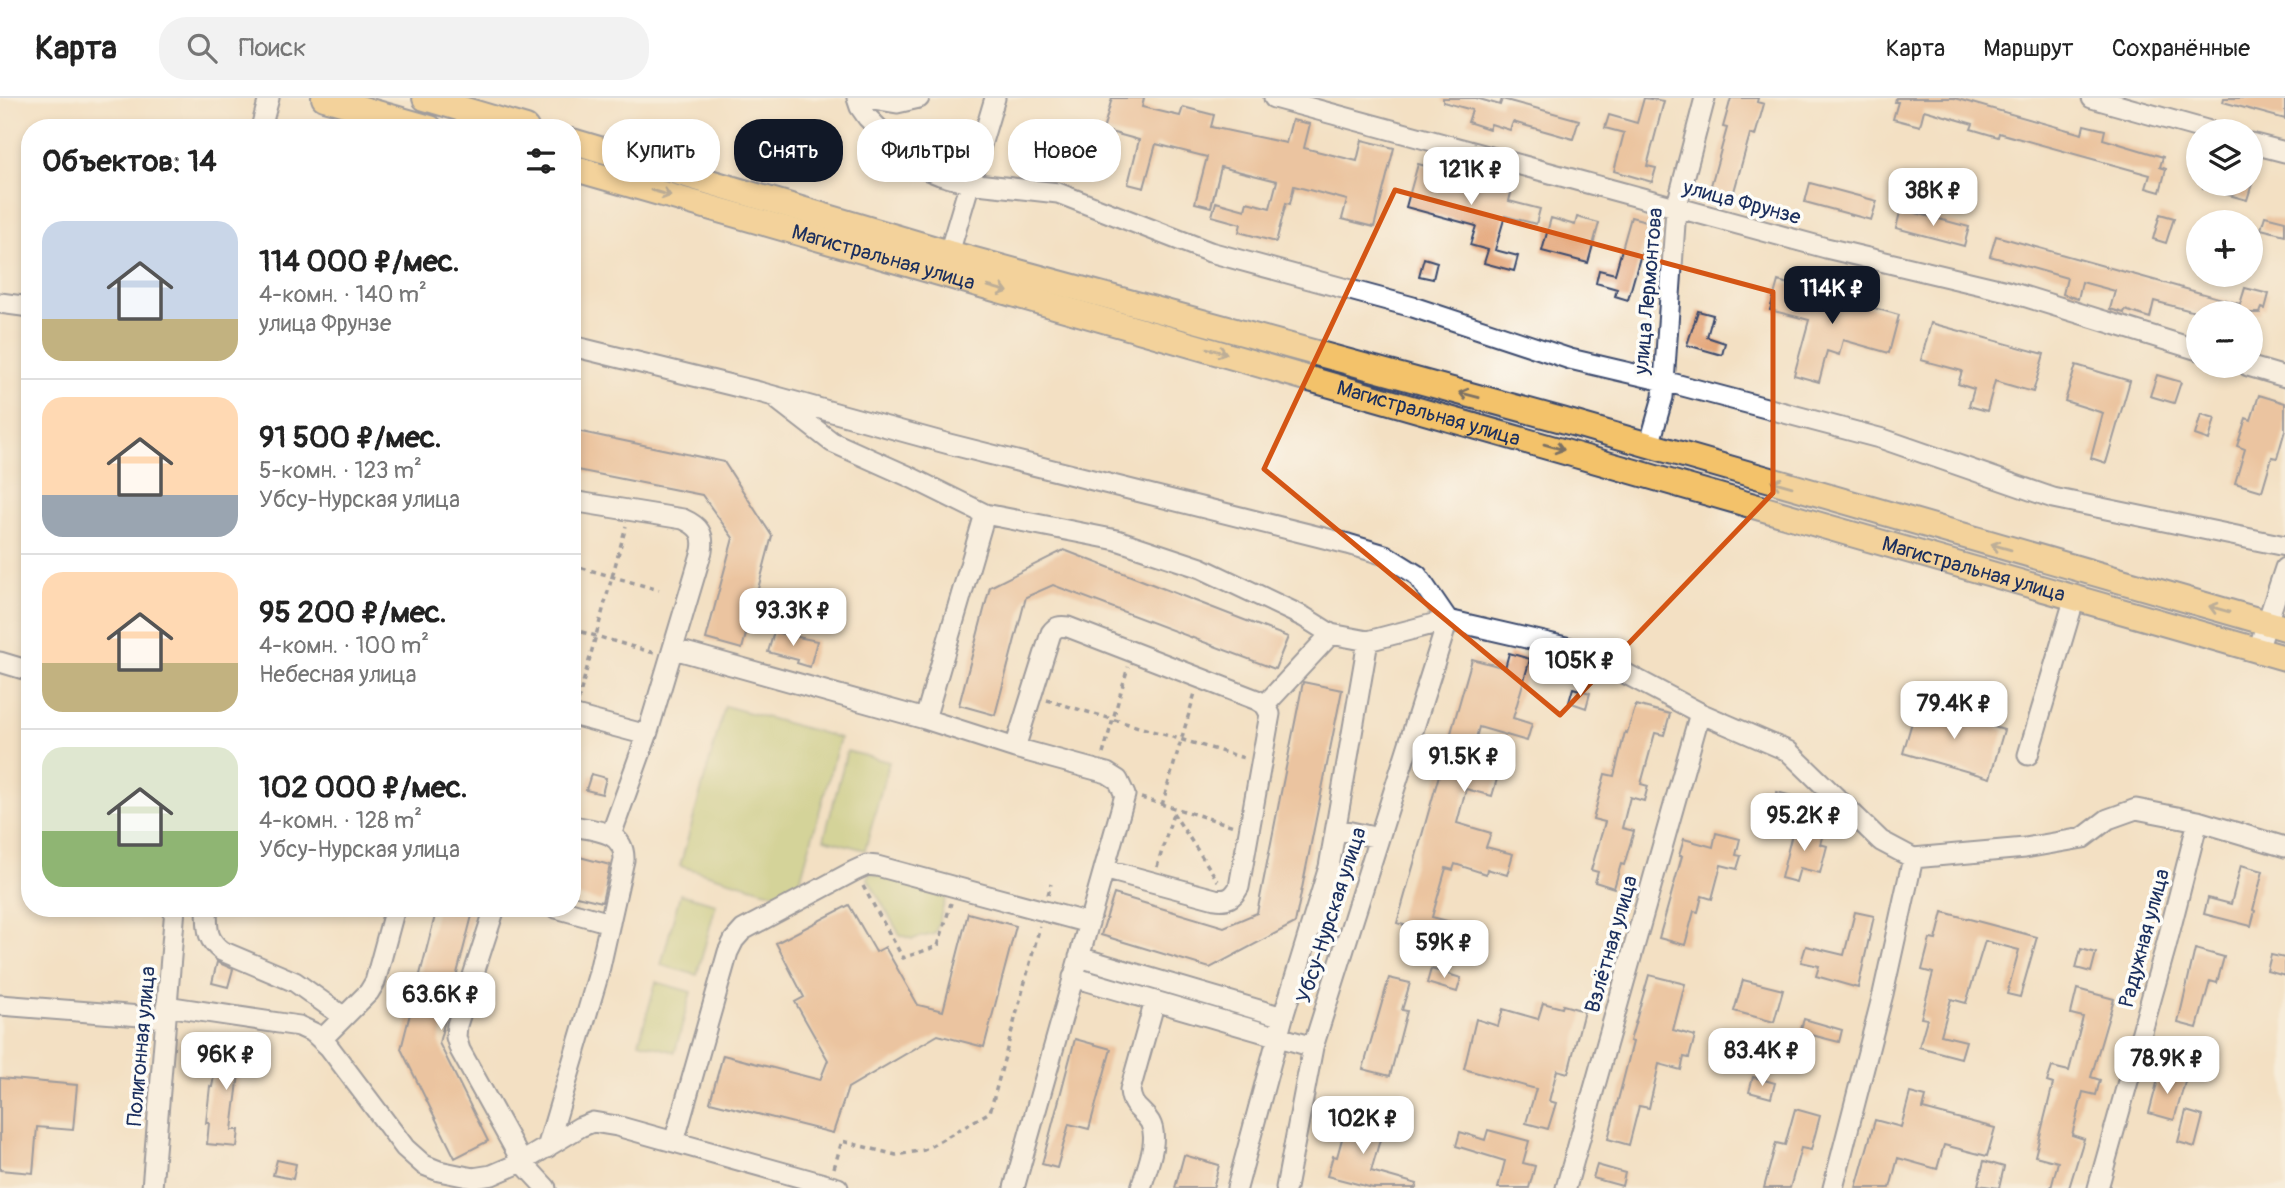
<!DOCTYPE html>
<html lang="ru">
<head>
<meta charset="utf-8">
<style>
  :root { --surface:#fff; --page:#f2f2f2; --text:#222; --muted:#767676; --line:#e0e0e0; --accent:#111827 }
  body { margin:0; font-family:Pangolin,sans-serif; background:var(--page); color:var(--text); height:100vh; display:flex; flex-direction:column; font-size:26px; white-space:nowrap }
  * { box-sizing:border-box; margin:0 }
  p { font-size:23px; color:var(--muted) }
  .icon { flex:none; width:38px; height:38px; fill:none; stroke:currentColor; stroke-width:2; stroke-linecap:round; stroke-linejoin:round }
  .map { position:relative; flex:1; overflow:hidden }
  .panel { position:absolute; left:21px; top:21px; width:560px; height:798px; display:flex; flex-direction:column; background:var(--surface); border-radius:28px; box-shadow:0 4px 10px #0003 }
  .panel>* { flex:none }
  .guide { position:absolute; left:602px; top:21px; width:665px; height:63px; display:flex; gap:14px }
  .controls { position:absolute; left:2186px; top:21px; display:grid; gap:14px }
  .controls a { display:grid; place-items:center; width:77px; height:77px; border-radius:50%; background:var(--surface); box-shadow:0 4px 10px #0003; font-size:35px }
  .price { position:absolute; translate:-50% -60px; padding:0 16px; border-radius:14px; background:#fff; color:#222; font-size:23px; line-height:46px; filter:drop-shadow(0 2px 4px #0008) }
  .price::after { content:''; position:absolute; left:50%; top:42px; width:21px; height:16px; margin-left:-10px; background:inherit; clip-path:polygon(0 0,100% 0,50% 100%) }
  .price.selected { background:var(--accent); color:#fff }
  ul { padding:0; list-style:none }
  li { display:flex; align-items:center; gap:21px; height:175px; padding:0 21px }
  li+li { border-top:2px solid var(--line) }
  li span { display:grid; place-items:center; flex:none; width:196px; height:140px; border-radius:21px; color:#555 }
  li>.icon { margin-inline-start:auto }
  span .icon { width:84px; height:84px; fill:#fffc; stroke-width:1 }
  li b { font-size:30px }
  h2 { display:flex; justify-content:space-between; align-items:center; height:84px; padding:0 21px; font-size:30px }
  .chip { padding:0 24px; border-radius:28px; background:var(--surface); box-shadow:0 4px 10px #0003; font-size:24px; line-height:63px }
  .chip.selected { background:var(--accent); color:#fff }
  header { display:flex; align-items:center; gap:42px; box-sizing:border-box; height:98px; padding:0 35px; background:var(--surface); border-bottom:2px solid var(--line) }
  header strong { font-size:33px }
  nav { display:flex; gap:38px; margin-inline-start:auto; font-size:24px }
  .search { width:490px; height:63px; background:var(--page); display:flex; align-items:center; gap:18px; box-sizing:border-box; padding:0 24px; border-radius:28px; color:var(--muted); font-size:26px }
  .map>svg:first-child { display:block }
</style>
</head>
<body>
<header>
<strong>Карта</strong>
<div class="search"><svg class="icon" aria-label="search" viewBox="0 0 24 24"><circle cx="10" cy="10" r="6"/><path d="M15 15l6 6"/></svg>Поиск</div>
<nav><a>Карта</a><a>Маршрут</a><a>Сохранённые</a></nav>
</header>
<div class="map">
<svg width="2285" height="1090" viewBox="0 0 2285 1090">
  <rect width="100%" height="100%" fill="#fdfcf7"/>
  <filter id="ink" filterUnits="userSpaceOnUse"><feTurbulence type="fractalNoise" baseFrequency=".0143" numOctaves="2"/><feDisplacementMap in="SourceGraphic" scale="14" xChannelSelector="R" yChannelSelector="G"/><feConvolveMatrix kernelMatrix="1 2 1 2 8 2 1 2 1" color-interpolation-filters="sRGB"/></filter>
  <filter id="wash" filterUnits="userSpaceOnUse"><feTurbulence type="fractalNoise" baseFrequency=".00686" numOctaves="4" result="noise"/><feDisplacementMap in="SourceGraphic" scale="28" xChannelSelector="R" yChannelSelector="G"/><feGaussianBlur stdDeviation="1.57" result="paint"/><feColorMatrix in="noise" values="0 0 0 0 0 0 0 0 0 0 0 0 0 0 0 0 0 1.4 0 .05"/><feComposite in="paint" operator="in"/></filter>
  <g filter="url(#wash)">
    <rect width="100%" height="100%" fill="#f3e0c3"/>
    <path fill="#b0c366" stroke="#667962" stroke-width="2" d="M725 608 840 640 795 801 680 768Z
      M847 653 889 664 865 752 824 741Z
      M869 775 948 793 935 836 912 841 900 837 868 781Z
      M680 796 716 806 697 877 661 867Z
      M656 884 691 894 675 954 639 944Z"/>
    <g id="blocks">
      <path fill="#e3a375" d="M1112 0H1144L1142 9 1180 18 1183 9 1214 17 1211 29 1286 45 1292 22 1310 26 1304 50 1357 63 1362 42 1394 50 1374 129 1342 121 1347 102 1294 88 1290 106 1286 105 1276 144 1239 134 1241 126 1212 118 1216 104 1245 112 1247 104 1270 110 1277 83 1221 69 1211 109 1195 105 1207 59 1156 46 1144 90 1128 86 1139 42 1103 32Z
        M1443 0H1476L1500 7 1502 1 1579 22 1573 41 1513 24 1510 32 1491 26 1489 31 1468 24 1472 12 1443 4Z
        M1644 0 1664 3 1647 68 1656 70 1652 84 1614 73 1624 35 1605 30 1609 17 1637 25Z
        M1731 0H1758L1757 4 1764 6 1755 38 1750 36 1733 97 1710 91 1727 30 1723 29Z
        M1896 0H1954L2082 36 2084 27 2105 32 2103 41 2163 59 2160 69 2166 71 2160 94 2146 90 2150 77 1999 35 1998 39 1971 31 1973 26 1924 12 1920 28 1893 21 1898 4H1895Z
        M2224 0H2285V21L2223 4Z
        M1418 66 1487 84 1490 76 1514 83 1509 103 1540 111 1536 126 1505 118 1495 152 1518 158 1514 173 1484 165 1488 152 1470 147 1476 128 1406 109Z
        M1810 85 1877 103 1871 122 1805 104Z
        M2203 86H2252L2247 102 2203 90Z
        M1901 111 1969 129 1964 148 1896 130Z
        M2160 116 2174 120 2166 145 2153 141Z
        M2265 118 2285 123V137L2261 131Z
        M1577 119 1599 125 1588 165 1542 153 1551 120 1575 127Z
        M1631 119 1650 124 1628 202 1615 198 1617 191 1596 185 1599 172 1615 176Z
        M1996 138 2240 206 2245 190 2269 196 2265 211 2262 210 2260 215H2199L2154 203 2150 220 2125 212 2124 215 2110 211 2115 193 2082 184 2078 201 2063 196 2067 180 1990 158Z
        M1424 160 1437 164 1433 181 1419 178Z
        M1778 183 1899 217 1889 255 1843 242 1839 257 1827 253 1819 284 1794 277 1809 222 1770 212Z
        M1698 213 1713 217 1707 239 1725 245 1722 257 1687 247Z
        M1931 225 2044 256 2033 294 1995 283 1987 313 1969 308 1974 291 1958 286 1962 273 1921 262Z
        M2076 267 2130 283 2106 365 2091 360 2103 315 2065 303Z
        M2157 277 2181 284 2174 305 2150 298Z
        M2259 297 2285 305V332L2277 360 2272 359 2262 393 2235 385 2245 351 2237 348 2246 320 2251 322Z
        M2201 316 2215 320 2209 342 2195 337Z
        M572 332 724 364 772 438 742 551 706 541 733 440 702 397 572 371Z
        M1064 452 1288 539 1275 571 1053 487 1026 499 995 617 959 607 990 489Z
        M774 534 817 543 810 569 797 565 798 562 768 554Z
        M1509 555 1530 561 1513 620 1532 626 1527 643 1479 629 1467 673 1497 681 1492 698 1466 691 1457 725 1491 735 1486 749 1513 756 1507 777 1487 771 1486 776 1455 766 1453 772 1446 770 1432 819 1463 827 1459 843 1397 825 1472 561 1505 570Z
        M1303 584 1342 592 1295 825 1210 870 1101 837 1114 796 1224 829 1257 815Z
        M1573 590 1590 595 1586 610 1569 604Z
        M1636 607 1670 616 1664 637 1655 635 1641 686 1648 688 1644 703 1630 699 1622 730 1634 733 1624 767 1621 766 1614 790 1595 784 1598 774 1591 772 1605 724 1593 721 1605 676 1614 678 1625 634 1627 635Z
        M1917 607 2004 632 1990 680 1903 655Z
        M591 676 606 680 602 696 586 692Z
        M1777 694 1792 698 1784 730 1768 726Z
        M1794 728 1823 736 1820 746 1827 748 1820 775 1800 770 1796 784 1781 780Z
        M1716 735 1740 741 1736 757 1741 758 1737 771 1721 767 1712 801 1702 798 1698 814 1694 813 1685 847 1659 840 1682 758H1679L1684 741 1713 749Z
        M572 757 610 767 602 804 572 797Z
        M2241 767 2263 773 2253 812 2255 813 2251 828 2204 816 2208 800 2231 806Z
        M849 807 876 854 885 849 918 907 943 913 968 815 1016 828 984 949 938 937 848 990 833 1035 710 1004 723 957 820 982 828 962 795 904 804 899 776 845Z
        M437 810H474L439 945 488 1043 455 1060 401 951Z
        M1855 814 1874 818 1858 890 1816 878 1819 868 1801 864 1806 848 1844 857Z
        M1943 814 2037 839 2020 899 2007 896 2019 852 1985 843 1966 905 1951 901 1941 937 1966 943 1961 960 1919 949 1927 921 1921 920 1933 875 1922 872 1930 841 1936 842Z
        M2081 851 2096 855 2091 874 2076 870Z
        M2195 851 2224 859 2217 885 2210 883 2197 930 2178 925Z
        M2271 857 2285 860V878L2267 873Z
        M217 864 233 871 228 889 212 885Z
        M1431 871 1461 880 1457 894 1427 885Z
        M1649 877 1685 886 1673 932 1695 938 1689 960 1684 959 1681 972 1659 966 1649 1010 1639 1008 1629 1047 1608 1041 1633 944 1630 943Z
        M1389 880 1410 885 1402 912 1407 913 1390 978 1363 971Z
        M1743 882 1783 892 1774 924 1734 913Z
        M2077 891 2114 901 2091 979 2100 982 2096 997 2083 994 2072 1037 2084 1041 2069 1090H2051L2058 1064 2035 1058 2053 986 2047 984 2052 969 2069 973 2083 919 2071 916Z
        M1543 905 1562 910 1563 907 1584 913 1568 975 1557 972 1549 1003 1556 1005 1548 1031 1526 1025 1536 991 1464 971 1476 921 1498 928 1503 911 1538 921Z
        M1804 921 1842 932 1839 944 1800 934Z
        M223 939 232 950 257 955 254 971 240 968 232 1032H239L237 1049 207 1046 209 1025H206L210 988 212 989 217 961 209 950Z
        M1075 941 1111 951 1089 1031 1069 1026 1057 1070 1042 1066Z
        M2181 950 2213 958 2208 976 2177 967Z
        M2160 974 2186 981 2174 1022 2149 1015Z
        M1753 979 1775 985 1771 1000 1749 994Z
        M0 980 77 987 73 1032 37 1029 33 1075 0 1072Z
        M1910 995 1926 999 1923 1011 1995 1030 1987 1058 1944 1047 1937 1071 1898 1060 1890 1090H1856L1875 1022 1901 1029Z
        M1795 1011 1820 1018 1811 1052 1801 1050 1790 1090H1764L1776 1045 1785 1047Z
        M1359 1013 1386 1021 1371 1073 1417 1086 1416 1090H1373L1327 1078 1333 1058 1337 1059 1345 1030 1354 1032Z
        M2186 1013 2203 1018 2195 1049 2178 1044Z
        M1488 1032 1529 1043 1523 1065 1535 1068 1529 1090H1498L1505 1063 1456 1048 1460 1034 1485 1042Z
        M1184 1057 1219 1067 1213 1090H1175Z
        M277 1062 296 1066 293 1081 273 1077Z
        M1984 1063 2004 1069 1999 1090 1978 1087Z
        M1597 1067 1625 1075 1622 1088 1593 1080Z"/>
    </g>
  </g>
  <g filter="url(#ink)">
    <use href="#blocks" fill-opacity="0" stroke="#3b4a6d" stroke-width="2"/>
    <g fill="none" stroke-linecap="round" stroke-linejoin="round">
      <g stroke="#3b4a6d" stroke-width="23">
        <path id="minor" d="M857 0 860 9 867 19 915 67 940 77 968 85 1058 95 1210 154 1413 209 1570 261 1664 283 1883 341 2053 400 2285 448
          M867 0 897 5 919 0
          M1274 0 1826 150 2007 193 2198 252
          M2092 0 2210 33
          M261 30 269 0
          M2250 45 2285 54
          M949 155 995 0
          M0 205 30 209
          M572 248 759 294 949 346 1348 446 1385 457 1417 477 1448 522
          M2248 268 2285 279
          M779 303 832 344 908 378 985 416
          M1649 348 1663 299 1676 111 1705 0
          M572 403 683 421C699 428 705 436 702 453L647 637
          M1368 543 1448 522 1583 553 1700 615 1788 653 1881 743 1913 760 2025 750 2083 740 2108 721 2136 711 2198 723 2285 749
          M674 551 925 621 1015 650 1107 675 1118 682 1125 697 1014 1090
          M2258 552 2285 470
          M0 564 30 573
          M1265 607 1331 536
          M572 617 647 637 611 737
          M925 621 985 416 1117 442 1201 470 1304 519 1331 536 1368 543 1329 769 1283 919 1237 1090
          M1015 650 1051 535C1056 528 1060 528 1068 529L1257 602 1265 607 1270 616 1239 789C1233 800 1227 803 1215 801L1104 771
          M2028 657 2075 499
          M1337 731 1379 740
          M207 810C208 830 205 840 222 853L295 884 344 919
          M495 810 457 927 456 939 460 952 522 1064 546 1090
          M556 810 610 825
          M1079 859 1283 919
          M1073 879 1313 949
          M0 907 166 920
          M166 908 299 928 314 935 329 949 405 1050 424 1067 439 1073 473 1080 492 1077 522 1064 580 1029 593 1024 617 1028 838 1090
          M322 941 369 894 375 884 395 810
          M674 1044 728 854 734 842 743 832 854 773 867 767 877 768 1089 825
          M547 1050 598 878 624 762C625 733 595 732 572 728
          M152 1090 175 810
          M1141 1090C1146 1072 1160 1042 1150 1024 1142 1010 1132 1012 1130 992L1155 903
          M1286 1090 1313 949 1448 522
          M1566 1090 1700 615
          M1833 1090 1883 896 1913 760
          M2098 1090 2166 848 2198 723"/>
      </g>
      <g stroke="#3b4a6d" stroke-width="28">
        <g id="major">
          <path d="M324 0 430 30"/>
          <path d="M425 0 526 30"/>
          <path d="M572 43 949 155 1562 322 2285 530"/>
          <path id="s1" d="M572 70 2285 560"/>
        </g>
      </g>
      <path stroke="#3b4a6d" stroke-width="3.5" stroke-dasharray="5 5" stroke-linecap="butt" d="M572 467 659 492
        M572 531 654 555
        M1047 602 1244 660
        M578 603 626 428
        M1103 656 1128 569
        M1141 700 1234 728
        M1162 707 1195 595
        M1173 715 1218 783
        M1157 769 1173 716
        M863 788 903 860 938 848 951 805
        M1048 797 1051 786
        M834 1070 842 1043 896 1057 924 1052 990 1014 1040 828"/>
      <use href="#minor" stroke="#fff" stroke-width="19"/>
      <use href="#major" stroke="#f3c26a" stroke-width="24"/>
    </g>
    <defs><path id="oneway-shaft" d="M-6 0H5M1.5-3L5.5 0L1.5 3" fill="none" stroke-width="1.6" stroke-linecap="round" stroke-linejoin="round" transform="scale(1.75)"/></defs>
    <g stroke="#7c7163">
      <use href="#oneway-shaft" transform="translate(661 95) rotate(16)"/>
      <use href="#oneway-shaft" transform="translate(998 191) rotate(16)"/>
      <use href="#oneway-shaft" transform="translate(1217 253) rotate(16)"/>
      <use href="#oneway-shaft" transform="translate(1469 297) rotate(-165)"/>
      <use href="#oneway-shaft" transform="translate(1554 349) rotate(16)"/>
      <use href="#oneway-shaft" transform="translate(1782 386) rotate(-164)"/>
      <use href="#oneway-shaft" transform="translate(2001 449) rotate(-164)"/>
      <use href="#oneway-shaft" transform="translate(2219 511) rotate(-164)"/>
    </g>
  </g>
  <path d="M0 0H2285V1090H0ZM1395 92 1773 194V395L1560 617 1264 371Z" fill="#f3e0c3" fill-opacity=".55" fill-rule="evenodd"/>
  <path fill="none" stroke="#d45514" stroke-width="5" stroke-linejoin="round" d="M1395 92 1773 194V395L1560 617 1264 371Z"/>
  <g text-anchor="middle" stroke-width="7" stroke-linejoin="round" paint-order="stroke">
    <g font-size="21" fill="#1b2f5e" stroke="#fdfcf7">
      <text transform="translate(1742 104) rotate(15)" y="7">улица Фрунзе</text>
      <text dy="7" stroke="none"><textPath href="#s1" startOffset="324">Магистральная улица</textPath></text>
      <text transform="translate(1648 193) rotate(-85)" y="7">улица Лермонтова</text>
      <text dy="7" stroke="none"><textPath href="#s1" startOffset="891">Магистральная улица</textPath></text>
      <text dy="7" stroke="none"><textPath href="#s1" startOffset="1458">Магистральная улица</textPath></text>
      <text transform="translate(1331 817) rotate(-72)" y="7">Убсу-Нурская улица</text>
      <text transform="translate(2144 840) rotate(-75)" y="7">Радужная улица</text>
      <text transform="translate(1611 846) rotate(-74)" y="7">Взлётная улица</text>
      <text transform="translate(141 948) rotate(-85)" y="7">Полигонная улица</text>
    </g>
  </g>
</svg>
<div class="controls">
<a><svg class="icon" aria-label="layers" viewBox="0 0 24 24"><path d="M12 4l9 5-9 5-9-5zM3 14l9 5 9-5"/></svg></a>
<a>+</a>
<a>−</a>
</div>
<b class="price" style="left:1471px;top:109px">121K ₽</b>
<b class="price" style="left:1933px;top:130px">38K ₽</b>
<b class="price selected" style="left:1832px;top:228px">114K ₽</b>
<b class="price" style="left:793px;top:550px">93.3K ₽</b>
<b class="price" style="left:1580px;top:600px">105K ₽</b>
<b class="price" style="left:1954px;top:643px">79.4K ₽</b>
<b class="price" style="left:1464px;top:696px">91.5K ₽</b>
<b class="price" style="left:1804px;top:755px">95.2K ₽</b>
<b class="price" style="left:1444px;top:882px">59K ₽</b>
<b class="price" style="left:441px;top:934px">63.6K ₽</b>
<b class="price" style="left:1762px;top:990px">83.4K ₽</b>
<b class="price" style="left:226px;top:994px">96K ₽</b>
<b class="price" style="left:2167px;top:998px">78.9K ₽</b>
<b class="price" style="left:1363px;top:1058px">102K ₽</b>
<div class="guide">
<a class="chip">Купить</a>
<a class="chip selected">Снять</a>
<a class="chip">Фильтры</a>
<a class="chip">Новое</a>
</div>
<section class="panel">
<h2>Объектов: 14<svg class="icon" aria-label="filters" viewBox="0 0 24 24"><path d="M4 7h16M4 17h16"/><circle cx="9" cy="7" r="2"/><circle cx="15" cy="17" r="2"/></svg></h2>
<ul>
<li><span style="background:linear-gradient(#c9d6e8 70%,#c2b280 0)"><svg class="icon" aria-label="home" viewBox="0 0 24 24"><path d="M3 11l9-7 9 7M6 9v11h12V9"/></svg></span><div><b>114 000 ₽/мес.</b><p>4-комн. · 140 m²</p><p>улица Фрунзе</p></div></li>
<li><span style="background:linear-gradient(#ffd9b3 70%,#9aa5b1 0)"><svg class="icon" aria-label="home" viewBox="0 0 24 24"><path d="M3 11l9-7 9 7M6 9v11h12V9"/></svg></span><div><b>91 500 ₽/мес.</b><p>5-комн. · 123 m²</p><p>Убсу-Нурская улица</p></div></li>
<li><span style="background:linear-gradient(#ffd9b3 65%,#c2b280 0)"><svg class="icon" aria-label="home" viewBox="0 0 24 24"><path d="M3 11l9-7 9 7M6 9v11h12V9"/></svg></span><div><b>95 200 ₽/мес.</b><p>4-комн. · 100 m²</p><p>Небесная улица</p></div></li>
<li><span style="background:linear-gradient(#dfe7d0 60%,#8fb573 0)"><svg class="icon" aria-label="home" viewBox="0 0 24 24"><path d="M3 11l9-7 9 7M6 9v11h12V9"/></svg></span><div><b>102 000 ₽/мес.</b><p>4-комн. · 128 m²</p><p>Убсу-Нурская улица</p></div></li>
</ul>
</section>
</div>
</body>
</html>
